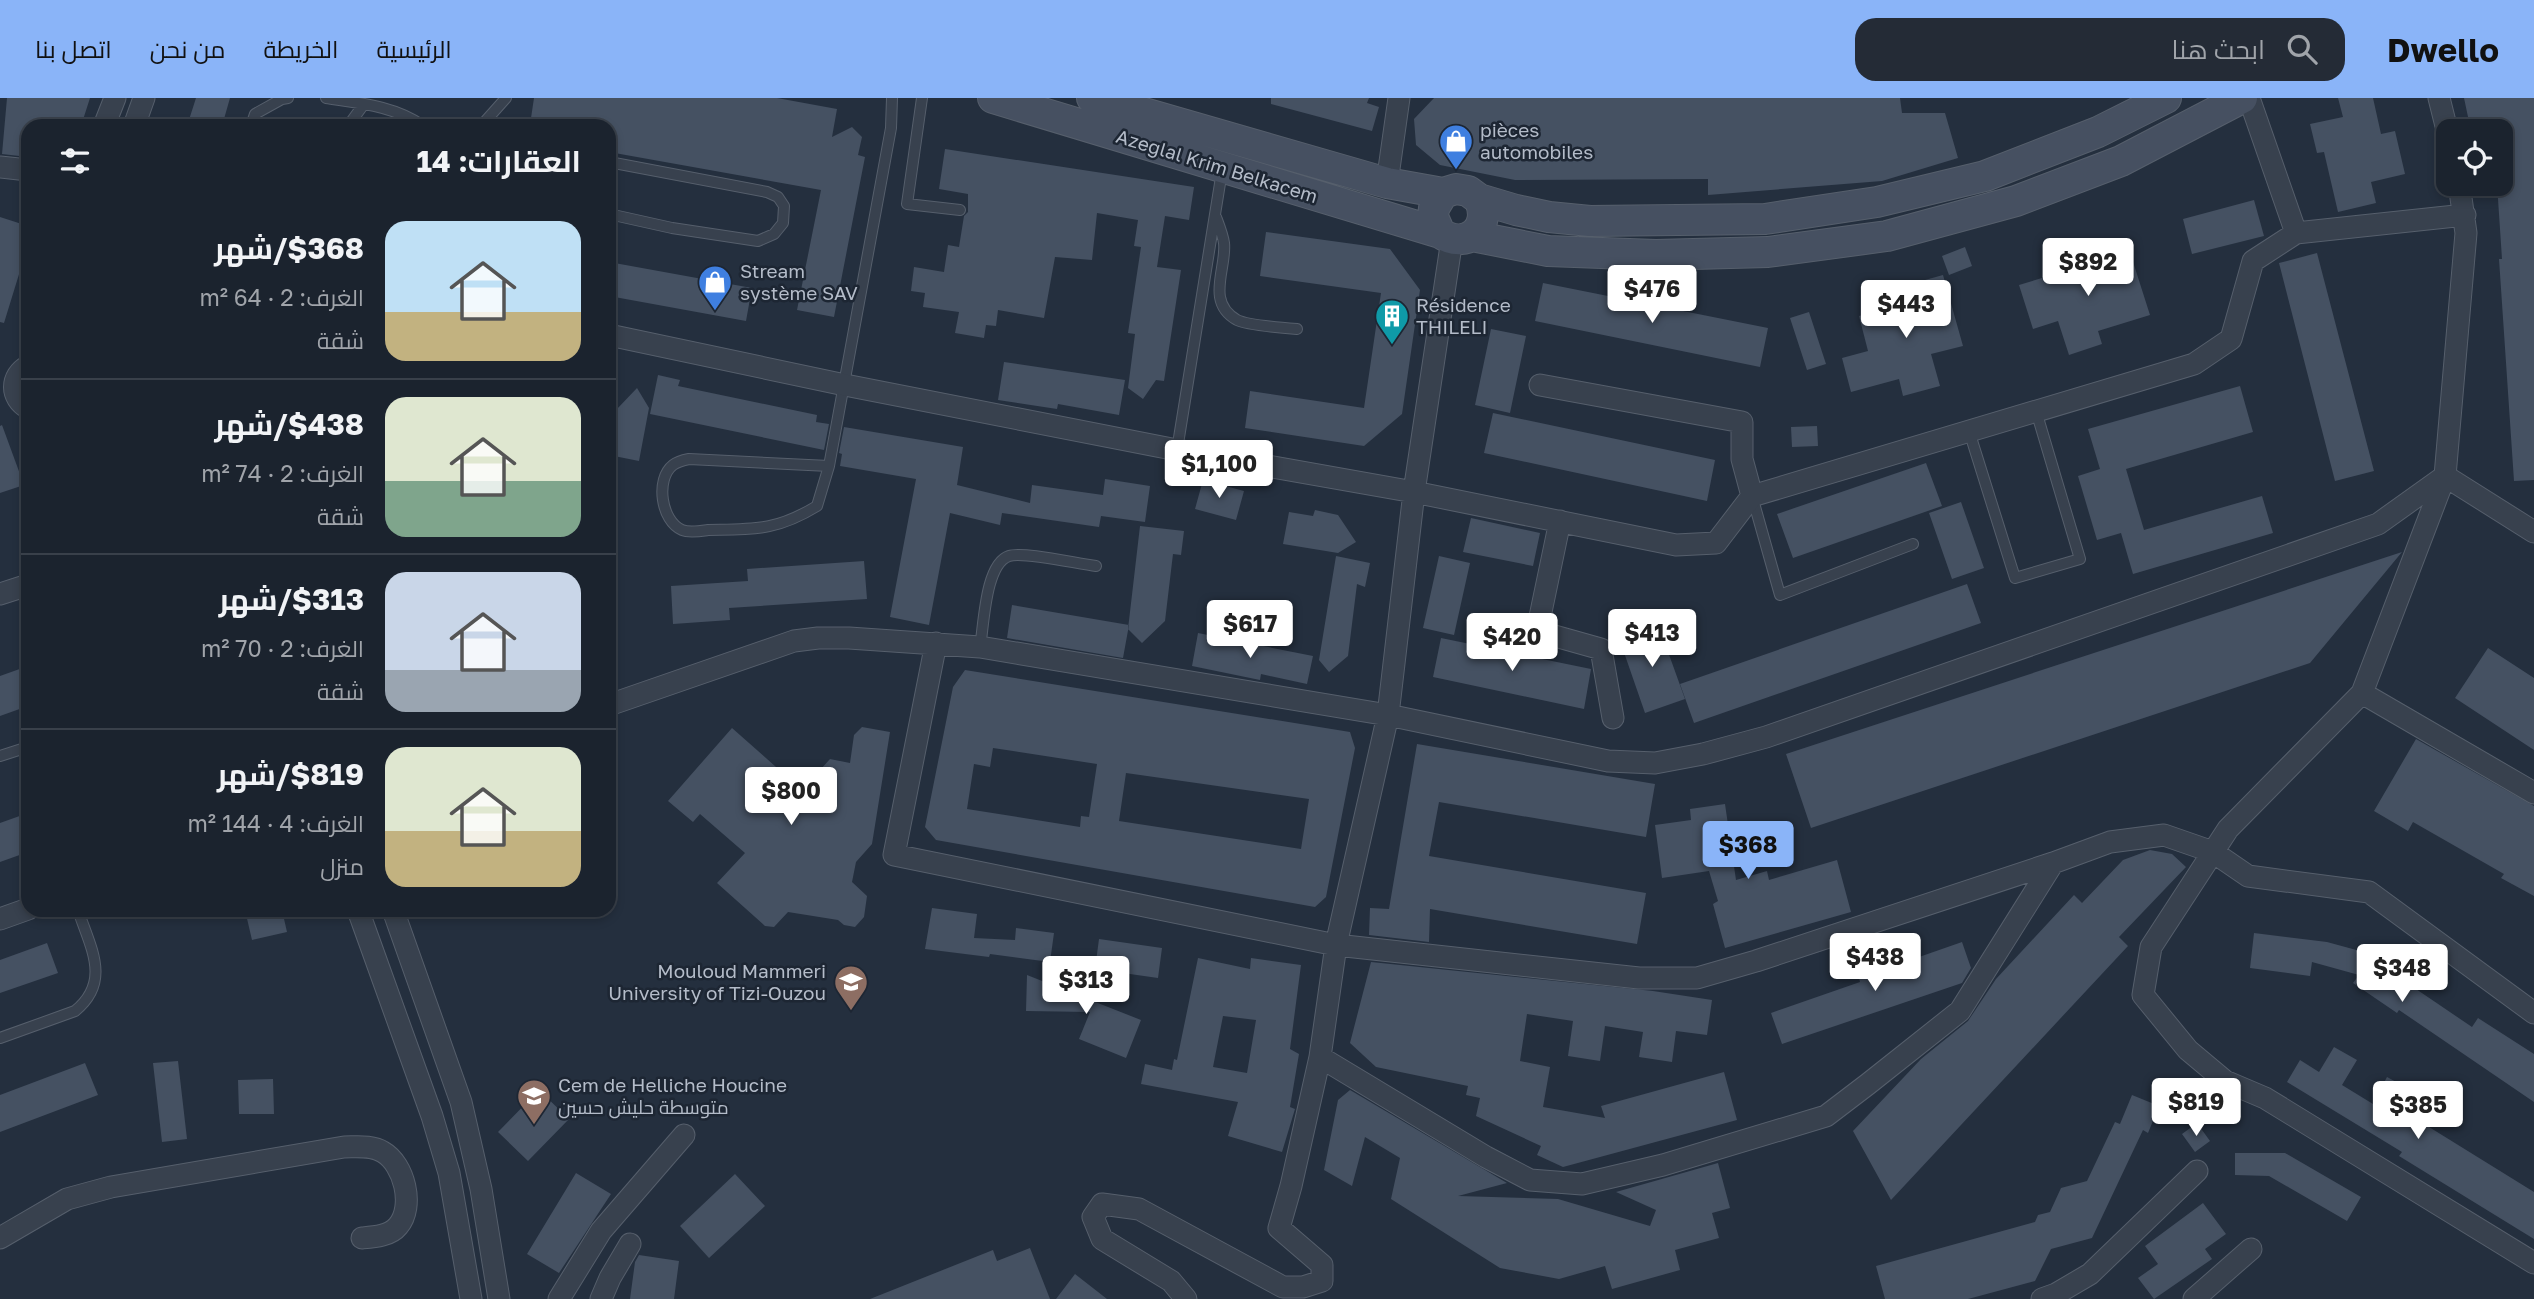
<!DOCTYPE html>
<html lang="ar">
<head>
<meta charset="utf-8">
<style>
  :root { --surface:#1b232e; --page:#242b36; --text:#f1f3f6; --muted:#a0a4aa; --line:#39404a; --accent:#8ab4f8 }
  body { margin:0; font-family:"Golos Text",Cairo,sans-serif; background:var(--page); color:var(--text); direction:rtl; height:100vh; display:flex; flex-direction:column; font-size:26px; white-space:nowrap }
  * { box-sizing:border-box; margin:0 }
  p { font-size:23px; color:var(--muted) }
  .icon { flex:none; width:38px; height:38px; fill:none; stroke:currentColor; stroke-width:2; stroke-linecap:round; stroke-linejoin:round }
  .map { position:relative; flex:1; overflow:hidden; direction:ltr }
  .details { position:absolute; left:21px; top:21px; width:595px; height:798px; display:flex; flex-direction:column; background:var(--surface); border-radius:21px; box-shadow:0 4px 10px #0003,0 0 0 2px var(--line); direction:rtl }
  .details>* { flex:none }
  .buttons { position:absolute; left:2436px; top:21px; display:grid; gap:14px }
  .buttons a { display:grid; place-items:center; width:77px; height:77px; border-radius:14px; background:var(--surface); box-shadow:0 4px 10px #0003,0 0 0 2px var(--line); font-size:35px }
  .price { position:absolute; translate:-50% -60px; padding:0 16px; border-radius:7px; background:#fff; color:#222; font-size:23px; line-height:46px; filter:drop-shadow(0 2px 4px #0008) }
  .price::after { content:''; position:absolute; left:50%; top:42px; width:21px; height:16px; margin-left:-10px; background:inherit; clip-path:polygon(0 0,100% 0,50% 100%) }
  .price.active { background:var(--accent); color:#111 }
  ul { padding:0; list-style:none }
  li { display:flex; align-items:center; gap:21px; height:175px; padding:0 35px }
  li+li { border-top:2px solid var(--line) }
  li span { display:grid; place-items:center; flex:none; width:196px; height:140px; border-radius:21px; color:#555 }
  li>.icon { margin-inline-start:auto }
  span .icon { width:84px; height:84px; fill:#fffc; stroke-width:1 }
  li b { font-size:30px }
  h2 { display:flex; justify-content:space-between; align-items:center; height:84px; padding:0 35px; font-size:30px }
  header { display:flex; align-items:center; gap:42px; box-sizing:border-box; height:98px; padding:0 35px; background:var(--accent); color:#111 }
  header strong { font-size:33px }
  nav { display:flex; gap:38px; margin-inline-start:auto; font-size:24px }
  .search { width:490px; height:63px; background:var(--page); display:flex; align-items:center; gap:18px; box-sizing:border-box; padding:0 24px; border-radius:21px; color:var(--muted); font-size:26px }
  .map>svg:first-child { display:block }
</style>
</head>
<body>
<header>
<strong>Dwello</strong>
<div class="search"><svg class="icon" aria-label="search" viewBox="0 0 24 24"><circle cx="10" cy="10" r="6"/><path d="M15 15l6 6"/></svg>ابحث هنا</div>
<nav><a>الرئيسية</a><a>الخريطة</a><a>من نحن</a><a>اتصل بنا</a></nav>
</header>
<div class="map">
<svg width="2534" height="1201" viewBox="0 0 2534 1201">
  <rect width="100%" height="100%" fill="#242f3e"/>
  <path fill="#455162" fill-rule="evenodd" d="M7 0H90L81 28H28V59L2 56Z
    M196 0H230L222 28H187Z
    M534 0H777L837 11 832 39 852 29 862 39 858 57 865 59 834 219 797 212 821 92 609 54V28H537L538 21 531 20Z
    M1271 0H1369L1367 5 1379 9 1372 33 1271 6Z
    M1434 0H1900L1902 15H1945L1958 60 1882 83 1708 97V81L1515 82 1440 67 1416 47 1414 21Z
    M2338 0H2373L2381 36 2395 33 2405 76 2371 84 2376 105 2338 114 2324 54 2317 55 2310 26 2343 19Z
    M2464 0H2534V382L2514 383 2499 161H2502L2497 86H2501V33H2471Z
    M945 51 1194 89 1189 122 1165 118 1157 169 1181 172 1164 283 1156 282 1143 301 1128 290 1135 236 1128 235 1141 149 1134 148 1138 122 1097 115 1092 162 1055 159 1044 220 998 212 996 228 986 227 984 240 955 235 959 214 923 209 925 195 911 193 914 169 944 174 948 147 959 149 964 118 968 114V96L939 91Z
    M2254 102 2264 138 2192 156 2183 121Z
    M0 119 28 128V147L4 225 0 224Z
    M1266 134 1390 151 1420 192 1402 316 1364 348 1245 330 1250 293 1364 310 1381 195 1260 178Z
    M2127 145 2150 217 2098 233 2102 246 2069 257 2058 223 2033 231 2019 187 2078 169 2075 161Z
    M1965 149 1972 168 1949 177 1942 158Z
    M2317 155 2374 373 2335 383 2279 165Z
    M609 164 752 190 746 223 609 198Z
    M1943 177 1963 248 1931 256 1940 288 1903 298 1899 281 1851 294 1842 260 1868 253 1859 218 1904 205 1900 189Z
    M1543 185 1768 230 1760 269 1535 223Z
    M1809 214 1826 266 1807 272 1790 220Z
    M1491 231 1526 238 1510 315 1475 307Z
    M1004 264 1125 282 1119 317 1058 306 1057 311 998 302Z
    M658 277 680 282 678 288 817 317 816 324 829 326 824 352 650 316Z
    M2240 288 2253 334 2126 371 2144 432 2262 398 2273 435 2133 476 2121 435 2097 442 2078 378 2100 371 2088 331Z
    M637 290 649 310 639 363 609 357V309L617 311Z
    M1493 315 1715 362 1707 403 1484 355Z
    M2 327 24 387 0 395V328Z
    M1817 328 1818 348 1792 349 1791 329Z
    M844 329 963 349 957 387 1030 405 1032 387 1103 397 1105 381 1150 388 1145 424 1101 418 1099 429 1002 415 1000 427 950 415 929 527 890 519 916 381 840 368 842 356 839 355Z
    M1926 365 1942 408 1793 460 1777 416Z
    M1203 382 1244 393 1236 422 1195 411Z
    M1961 404 1984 470 1952 481 1929 415Z
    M1315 412 1338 417 1356 444 1338 455 1283 446 1289 414 1313 418Z
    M1471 420 1540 435 1533 468 1463 454Z
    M1140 428 1184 433 1181 457 1173 456 1165 523 1142 545 1128 531Z
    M2402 454 2310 565 1811 730 1786 656Z
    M1336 458 1370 465 1365 489 1357 486 1348 558 1329 574 1319 562Z
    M1439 458 1470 465 1454 537 1423 530Z
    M864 463 867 501 729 510 730 522 673 526 671 488 748 483 747 471Z
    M1967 486 1981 525 1694 625 1680 586Z
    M1012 507 1129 527 1123 560 1007 540Z
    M1658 526 1685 601 1645 615 1619 540Z
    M1198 535 1313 558 1307 586 1261 576 1260 582 1192 568Z
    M1441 540 1591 571 1584 611 1433 579Z
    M2488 550 2534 580V652L2455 600Z
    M28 568V608L0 618V578Z
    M965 572 1350 634 1355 650 1326 799 1315 809 936 742 925 729 953 589ZM993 650 1097 666 1089 719 1081 718 1080 729 967 711 974 666 990 669ZM1126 675 1309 701 1301 751 1119 723Z
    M862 629 890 634 872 746 856 764 852 784 867 798 864 819 855 829 844 827 838 822 788 814 774 829 765 828 717 785 745 755 700 716 693 724 668 703 732 630 802 692 830 661 850 665 854 637Z
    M2416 641 2534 708V798L2501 780 2504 776 2413 724 2408 733 2374 713Z
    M1417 646 1655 686 1646 739 1439 704 1429 758 1646 795 1637 846 1430 811 1429 844 1369 837 1370 810 1389 811Z
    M1725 706 1736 782 1767 773 1769 782 1837 762 1851 814 1725 850 1713 806 1718 803 1709 773 1662 780 1655 727 1691 722 1690 711Z
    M28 715V754L0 764V725Z
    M2150 752 2172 756 2186 769 2119 839 2128 848 1891 1102 1853 1033 1921 961 1968 923 1996 881 2074 797 2082 805 2123 762Z
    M932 810 977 816 974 840 1015 842 1016 830 1054 835 1050 864 990 856 989 859 925 851Z
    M245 812H282L287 834 252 842Z
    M2254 835 2327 844 2360 853 2472 929 2478 920 2534 956V1004L2399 912 2397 915 2353 885 2359 877 2312 864 2310 878 2250 870Z
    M1099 841 1162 850 1158 880 1095 871Z
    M1962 844 1971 870 1962 885 1782 946 1771 915 1860 884 1859 880Z
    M47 845 58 875 0 895V862Z
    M1198 860 1250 871 1251 860 1301 867 1290 951 1299 956 1290 1009 1295 1011 1282 1054 1228 1038 1238 1004 1141 986 1145 966 1172 972 1174 961 1177 962ZM1223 918 1256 922 1247 975 1213 969Z
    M1371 864 1653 893 1712 902 1707 937 1676 933 1672 964 1639 959 1643 934 1605 928 1600 963 1568 958 1573 923 1527 916 1520 963 1550 969 1543 1009 1605 1020 1601 1008 1724 974 1737 1022 1563 1069 1537 1057 1541 1048 1476 1018 1480 1000 1466 997 1468 988 1376 969 1350 945Z
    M1027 877 1141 922 1126 960 1079 941 1090 914 1026 913Z
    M2334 949 2357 962 2342 987 2373 1006 2387 979 2411 992 2400 1011 2534 1094V1141L2399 1058 2402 1054 2287 984 2300 962 2319 974Z
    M178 963 187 1041 162 1044 153 965Z
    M85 965 98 997 0 1034V997Z
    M273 981 274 1016H239L238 982Z
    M539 992 569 1021 528 1063 498 1034Z
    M1350 992 1507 1085 1458 1098 1558 1101 1650 1128 1656 1112 1616 1094 1718 1065 1730 1110 1712 1115 1719 1140 1675 1152 1680 1172 1612 1191 1605 1168 1559 1181 1500 1170 1391 1101 1400 1060 1365 1039 1352 1088 1324 1072 1338 1002Z
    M2132 997 2159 1008 2148 1035 2143 1032 2092 1140 2051 1151 2035 1183 1968 1201H1885L1876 1168 2035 1124 2038 1117 2050 1114 2061 1090 2087 1083 2115 1024 2120 1026Z
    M2197 1025 2210 1043 2195 1054 2182 1036Z
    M2235 1055H2285L2361 1099 2347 1123 2269 1078 2235 1077Z
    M576 1075 611 1096 559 1175 527 1156Z
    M735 1076 765 1108 709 1160 680 1128Z
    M2203 1105 2226 1136 2205 1151 2212 1161 2154 1201 2138 1180 2158 1166 2145 1148Z
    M1030 1150 1050 1201H870L993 1152 997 1163Z
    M639 1157 679 1163 674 1201H630L635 1164Z
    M1075 1176 1107 1201H1056Z"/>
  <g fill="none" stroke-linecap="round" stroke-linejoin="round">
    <g stroke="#565f6c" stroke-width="12">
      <path id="service" d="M326 0C359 5 395 8 423 28
        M922 0 907 106 960 112
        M251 28 255 16 282 1 288 0
        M348 28 364 6
        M481 28 506 0
        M609 64 767 94 778 99 784 108 783 125 774 136 758 143 672 130 609 116
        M1216 119C1219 127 1223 137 1224 145 1227 170 1205 204 1237 222 1247 227 1284 230 1297 231
        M1969 333 2015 480 2080 461 2036 313
        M1177 352 1222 73
        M829 368 689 361C684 362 677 364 673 367 655 381 661 423 682 432 689 435 701 433 708 432 755 431 776 433 817 408L829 368 891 30 892 0
        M1752 398 1780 497 1913 446
        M980 549C984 527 985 466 1009 458 1023 453 1078 466 1096 468
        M0 658 28 649
        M0 940 75 913C112 883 90 849 78 812"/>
    </g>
    <g stroke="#565f6c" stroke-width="23">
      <path id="minor" d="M2249 0 2296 135
        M2439 0 2448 36
        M104 28 115 0
        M134 28 144 0
        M0 69 28 72
        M1387 85 1399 0
        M609 237 845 287 1177 352 1414 394 1676 447 1716 445 1752 398 1742 361V324L1540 287
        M28 268C10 278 10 300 28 310
        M1752 398 2194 266 2231 241 2253 163 2296 135 2465 117
        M1560 423 1537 533 1601 551 1613 620
        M2534 434 2445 378 2362 595 2228 731 2151 849 2143 897 2188 952 2225 983 2265 1000 2534 1165
        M0 496 28 487
        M936 545 894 757 1336 847 1639 880H1697L1756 863 2053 765 2110 744 2164 737 2213 754 2248 778 2369 794 2534 915
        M2362 595 2534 695
        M609 607 794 543 818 540H849L980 549 1388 617 1608 663 1655 665 1703 656 1766 639 2378 426 2445 378 2466 135 2459 86
        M358 812 432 1018 449 1075 471 1201
        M393 812 461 1004 481 1091 499 1201
        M0 821 28 811
        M1320 959 1486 1059 1530 1082 1582 1086 1663 1067 1826 1018 1868 986 1960 913 2053 765
        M0 1140 67 1101 111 1089 344 1049C357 1049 372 1047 383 1054 404 1066 415 1108 398 1128 390 1138 374 1139 362 1140
        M559 1201 601 1133 684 1037
        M601 1201 610 1180 630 1146
        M1186 1201 1171 1183 1102 1141 1093 1119 1102 1106 1139 1111 1283 1189H1303L1322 1183V1167L1279 1130 1291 1088 1320 959 1336 847 1388 617 1414 394 1452 141
        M2042 1201 2056 1196 2090 1176 2197 1073
        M2194 1201 2251 1151"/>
    </g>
    <g stroke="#565f6c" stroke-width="32">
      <path id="secondary" d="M993 0 1440 135
        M1092 0 1387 85 1443 95
        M1479 101C1493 129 1467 153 1440 135L1433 119 1434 110 1443 95 1456 91 1468 93 1479 101 1516 112 1549 119 1590 123 1765 121 1877 104 1985 78 2098 34 2166 0
        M1472 138 1548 153 1656 157 1768 154 1887 138 2016 103 2121 63 2242 0"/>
    </g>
    <use href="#service" stroke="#38414e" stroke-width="10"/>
    <use href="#minor" stroke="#38414e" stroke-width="21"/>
    <use href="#secondary" stroke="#465061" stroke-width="30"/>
  </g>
  <defs>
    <g id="shop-pin" transform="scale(1.75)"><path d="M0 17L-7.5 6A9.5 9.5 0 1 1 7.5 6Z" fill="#3f7fe0" stroke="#1d2633"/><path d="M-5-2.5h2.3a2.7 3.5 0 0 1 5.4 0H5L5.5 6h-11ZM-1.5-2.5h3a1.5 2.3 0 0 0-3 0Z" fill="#fff"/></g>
    <g id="building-pin" transform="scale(1.75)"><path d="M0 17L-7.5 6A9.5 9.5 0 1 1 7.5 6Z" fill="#0f9aa8" stroke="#1d2633"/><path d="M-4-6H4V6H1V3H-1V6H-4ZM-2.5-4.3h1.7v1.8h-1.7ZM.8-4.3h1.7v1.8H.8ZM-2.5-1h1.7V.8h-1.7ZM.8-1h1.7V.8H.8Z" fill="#fff"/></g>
    <g id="university-pin" transform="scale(1.75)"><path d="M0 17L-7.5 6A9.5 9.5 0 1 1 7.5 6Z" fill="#8d6e63" stroke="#1d2633"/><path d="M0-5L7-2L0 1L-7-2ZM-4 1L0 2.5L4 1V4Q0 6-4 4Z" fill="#fff"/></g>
    <g id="school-pin" transform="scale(1.75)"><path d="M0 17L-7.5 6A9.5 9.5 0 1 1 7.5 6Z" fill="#8d6e63" stroke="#1d2633"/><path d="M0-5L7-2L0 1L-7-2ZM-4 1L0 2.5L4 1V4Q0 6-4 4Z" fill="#fff"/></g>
  </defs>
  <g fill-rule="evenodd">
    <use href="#shop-pin" x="1456" y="43"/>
    <use href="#shop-pin" x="715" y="184"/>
    <use href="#building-pin" x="1392" y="218"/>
    <use href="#university-pin" x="851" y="884"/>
    <use href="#school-pin" x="534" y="998"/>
  </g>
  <g text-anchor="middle" stroke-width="5" stroke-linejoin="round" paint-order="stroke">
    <g font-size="19" fill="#b4bcc9" stroke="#1d2633" text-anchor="start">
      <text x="1480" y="39">pièces<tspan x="1480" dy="22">automobiles</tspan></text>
      <text x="740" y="180">Stream<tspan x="740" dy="22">système SAV</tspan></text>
      <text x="1416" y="214">Résidence<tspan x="1416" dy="22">THILELI</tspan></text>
      <text x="826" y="880" text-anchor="end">Mouloud Mammeri<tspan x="826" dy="22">University of Tizi-Ouzou</tspan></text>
      <text x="558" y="994">Cem de Helliche Houcine<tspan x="558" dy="22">متوسطة حليش حسين</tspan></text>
    </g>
    <g font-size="19" fill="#b4bcc9" stroke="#1d2633">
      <text transform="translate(1217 68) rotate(17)" y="7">Azeglal Krim Belkacem</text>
    </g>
  </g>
</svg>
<div class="buttons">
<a><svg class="icon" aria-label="locate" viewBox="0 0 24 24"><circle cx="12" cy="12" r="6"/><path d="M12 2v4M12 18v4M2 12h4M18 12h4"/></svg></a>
</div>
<b class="price" style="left:2088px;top:200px">$892</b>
<b class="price" style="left:1652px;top:227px">$476</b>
<b class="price" style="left:1906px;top:242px">$443</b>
<b class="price" style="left:1219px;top:402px">$1,100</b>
<b class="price" style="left:1250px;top:562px">$617</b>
<b class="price" style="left:1652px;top:571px">$413</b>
<b class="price" style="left:1512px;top:575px">$420</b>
<b class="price" style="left:791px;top:729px">$800</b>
<b class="price active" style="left:1748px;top:783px">$368</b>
<b class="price" style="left:1875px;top:895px">$438</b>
<b class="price" style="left:2402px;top:906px">$348</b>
<b class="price" style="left:1086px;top:918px">$313</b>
<b class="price" style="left:2196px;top:1040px">$819</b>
<b class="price" style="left:2418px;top:1043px">$385</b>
<section class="details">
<h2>العقارات: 14<svg class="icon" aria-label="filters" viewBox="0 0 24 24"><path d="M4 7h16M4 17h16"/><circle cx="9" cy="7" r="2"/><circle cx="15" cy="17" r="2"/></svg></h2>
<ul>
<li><span style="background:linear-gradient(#bfe0f5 65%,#c2b280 0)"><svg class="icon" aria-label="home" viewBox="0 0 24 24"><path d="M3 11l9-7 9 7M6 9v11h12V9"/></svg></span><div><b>$368/شهر</b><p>الغرف: 2 · 64 m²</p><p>شقة</p></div></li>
<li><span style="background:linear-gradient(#dfe7d0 60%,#7fa58c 0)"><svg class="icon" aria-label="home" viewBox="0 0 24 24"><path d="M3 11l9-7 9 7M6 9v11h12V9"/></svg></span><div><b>$438/شهر</b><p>الغرف: 2 · 74 m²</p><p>شقة</p></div></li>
<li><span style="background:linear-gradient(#c9d6e8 70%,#9aa5b1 0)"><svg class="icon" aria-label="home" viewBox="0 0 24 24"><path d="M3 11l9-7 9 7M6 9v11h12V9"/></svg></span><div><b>$313/شهر</b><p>الغرف: 2 · 70 m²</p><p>شقة</p></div></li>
<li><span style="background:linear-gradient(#dfe7d0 60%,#c2b280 0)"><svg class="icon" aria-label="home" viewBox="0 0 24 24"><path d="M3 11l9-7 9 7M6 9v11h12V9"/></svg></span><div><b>$819/شهر</b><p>الغرف: 4 · 144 m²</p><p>منزل</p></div></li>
</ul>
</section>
</div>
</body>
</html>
